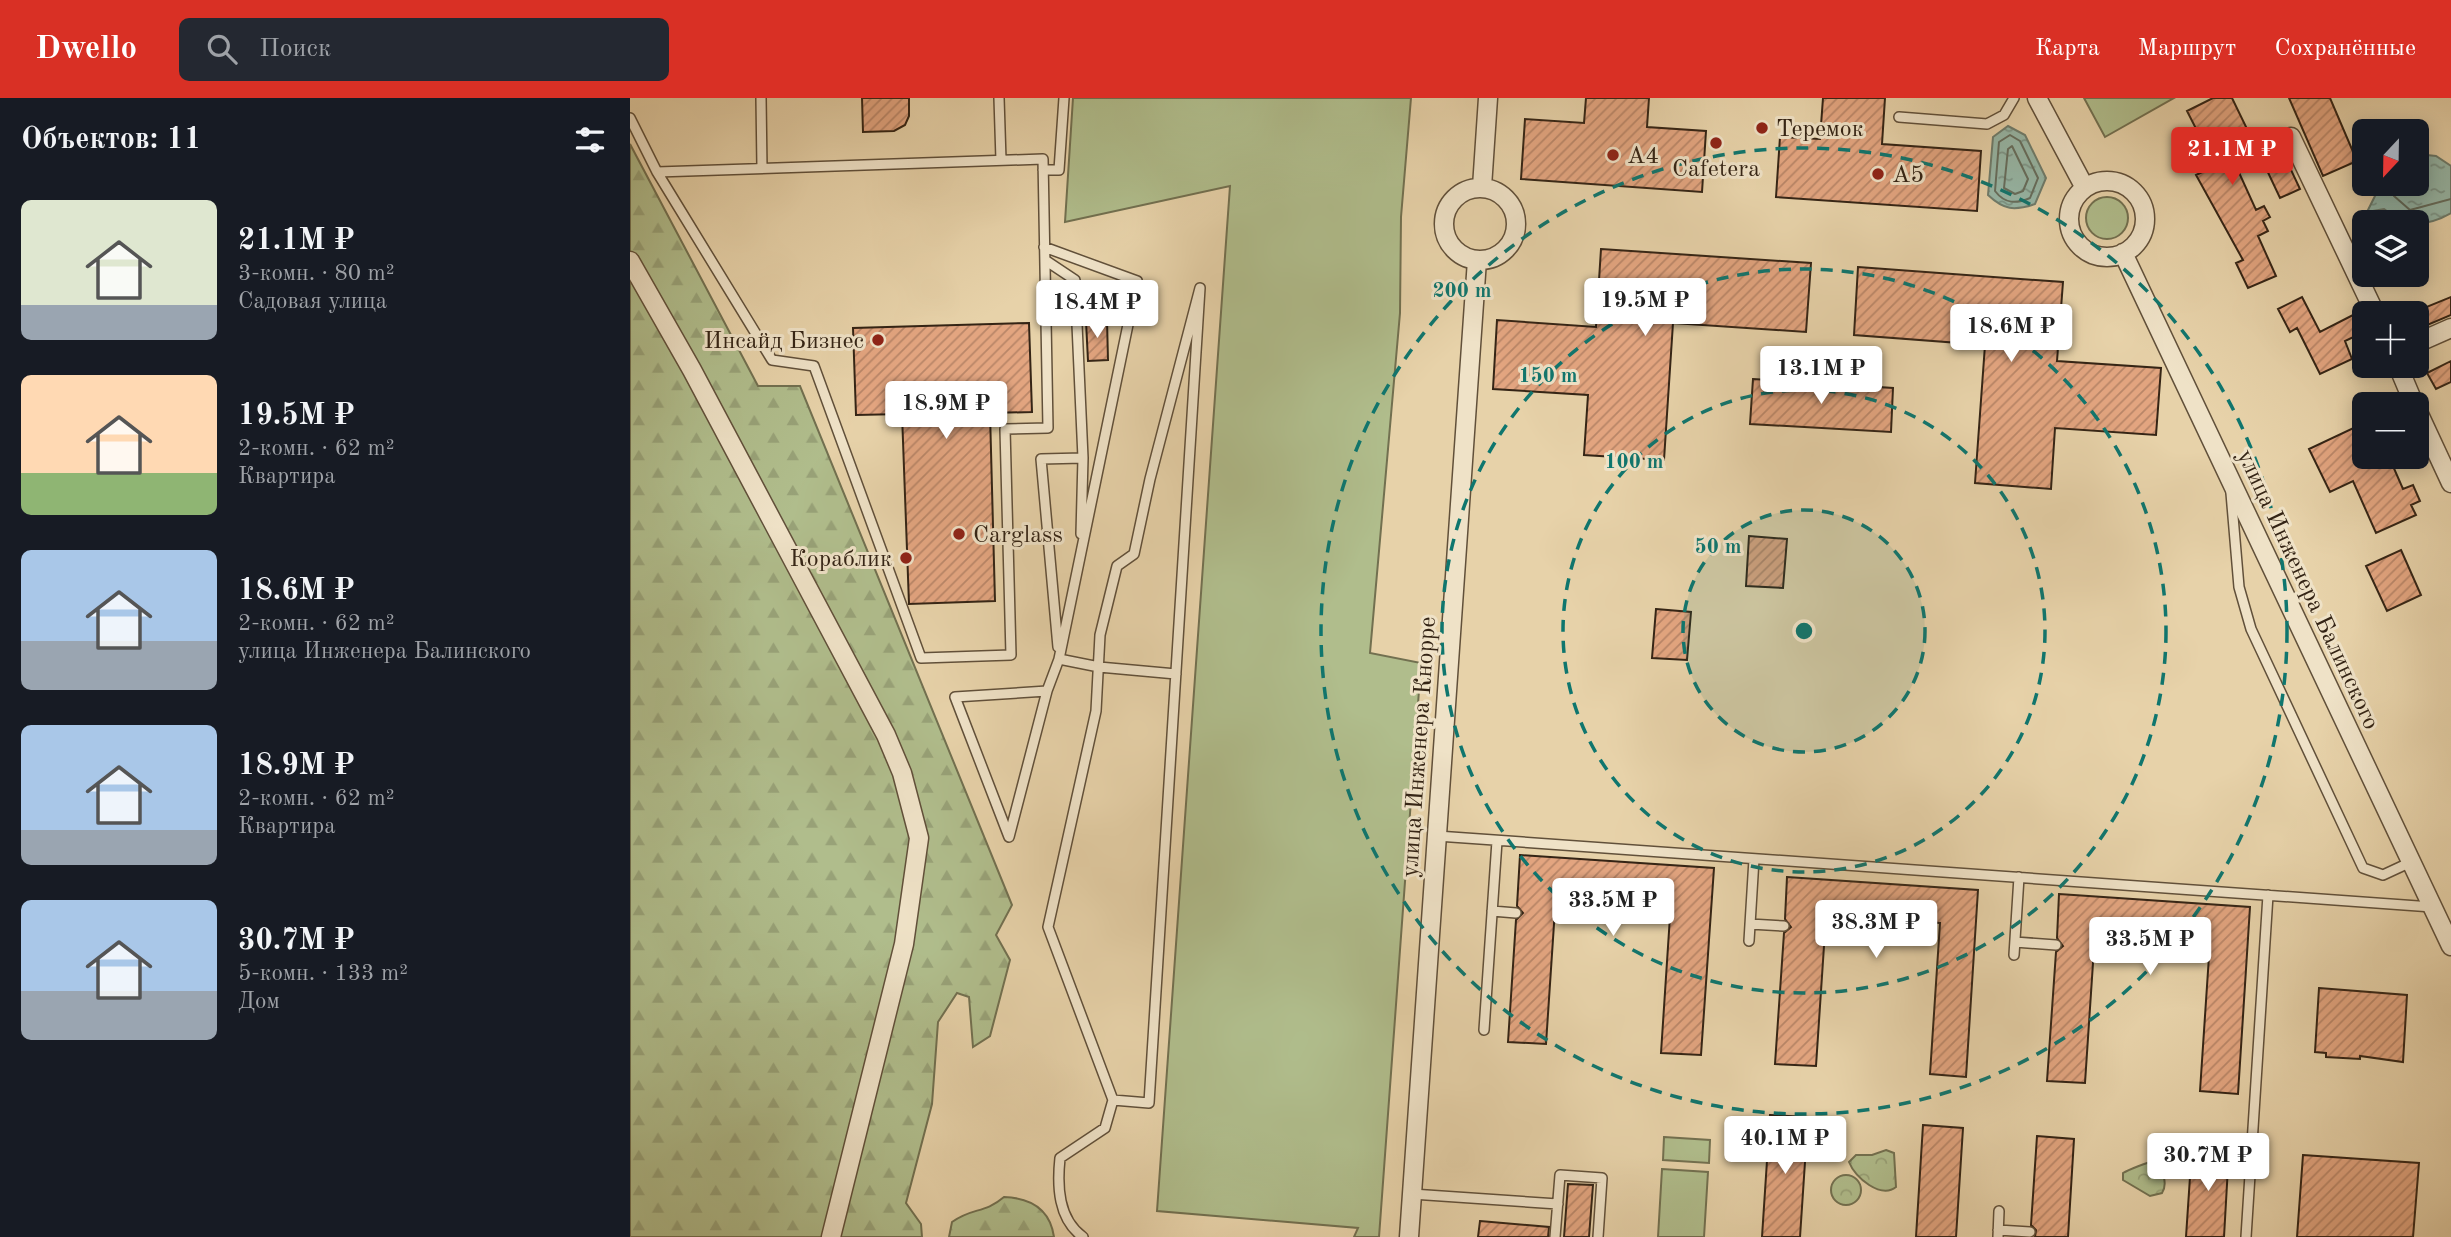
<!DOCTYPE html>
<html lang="ru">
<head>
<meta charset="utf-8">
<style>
  :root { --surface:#171b24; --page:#242831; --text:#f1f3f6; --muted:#9ea1a6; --accent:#d93025 }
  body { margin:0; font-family:"Old Standard TT",serif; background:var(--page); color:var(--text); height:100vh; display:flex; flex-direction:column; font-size:26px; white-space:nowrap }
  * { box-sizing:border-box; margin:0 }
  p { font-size:23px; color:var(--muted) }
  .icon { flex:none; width:38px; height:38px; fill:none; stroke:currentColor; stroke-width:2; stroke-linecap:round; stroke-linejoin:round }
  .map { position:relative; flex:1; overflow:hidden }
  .side { display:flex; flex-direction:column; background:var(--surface); width:630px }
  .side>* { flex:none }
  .needle { width:46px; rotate:202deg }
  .tools { position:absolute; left:1722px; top:21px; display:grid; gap:14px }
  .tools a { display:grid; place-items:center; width:77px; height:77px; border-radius:10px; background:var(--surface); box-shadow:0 4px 18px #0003; font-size:35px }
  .price { position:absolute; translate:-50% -60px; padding:0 16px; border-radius:7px; background:#fff; color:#222; font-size:23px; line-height:46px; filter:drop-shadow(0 2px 4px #0008) }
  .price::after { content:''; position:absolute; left:50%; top:42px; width:21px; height:16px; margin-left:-10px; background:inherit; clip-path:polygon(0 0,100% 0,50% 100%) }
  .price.active { background:var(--accent); color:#fff }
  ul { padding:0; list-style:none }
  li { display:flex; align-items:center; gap:21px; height:175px; padding:0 21px }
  li span { display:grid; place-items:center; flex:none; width:196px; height:140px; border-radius:10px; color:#555 }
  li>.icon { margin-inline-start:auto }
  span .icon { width:84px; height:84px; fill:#fffc; stroke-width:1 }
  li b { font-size:30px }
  h2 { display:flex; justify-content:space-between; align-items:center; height:84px; padding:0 21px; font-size:30px }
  header { display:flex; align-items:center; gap:42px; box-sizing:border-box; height:98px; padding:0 35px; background:var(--accent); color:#fff }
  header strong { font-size:33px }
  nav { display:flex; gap:38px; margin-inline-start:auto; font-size:24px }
  .search { width:490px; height:63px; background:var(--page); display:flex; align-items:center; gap:18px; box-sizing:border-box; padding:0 24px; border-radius:10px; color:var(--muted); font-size:26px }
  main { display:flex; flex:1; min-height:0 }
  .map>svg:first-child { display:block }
</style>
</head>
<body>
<header>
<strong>Dwello</strong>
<div class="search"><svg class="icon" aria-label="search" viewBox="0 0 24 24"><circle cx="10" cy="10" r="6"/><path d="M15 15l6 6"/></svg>Поиск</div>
<nav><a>Карта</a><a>Маршрут</a><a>Сохранённые</a></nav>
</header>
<main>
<section class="side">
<h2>Объектов: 11<svg class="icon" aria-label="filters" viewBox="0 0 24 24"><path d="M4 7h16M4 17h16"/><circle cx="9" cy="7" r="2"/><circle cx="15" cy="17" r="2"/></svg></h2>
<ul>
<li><span style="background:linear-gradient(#dfe7d0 75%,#9aa5b1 0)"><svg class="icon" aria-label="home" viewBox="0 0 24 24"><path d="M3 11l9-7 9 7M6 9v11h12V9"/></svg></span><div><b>21.1M ₽</b><p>3-комн. · 80 m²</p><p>Садовая улица</p></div></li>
<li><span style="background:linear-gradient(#ffd9b3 70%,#8fb573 0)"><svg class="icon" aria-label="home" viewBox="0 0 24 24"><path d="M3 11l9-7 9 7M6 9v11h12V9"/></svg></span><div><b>19.5M ₽</b><p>2-комн. · 62 m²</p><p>Квартира</p></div></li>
<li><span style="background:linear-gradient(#a9c7e8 65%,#9aa5b1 0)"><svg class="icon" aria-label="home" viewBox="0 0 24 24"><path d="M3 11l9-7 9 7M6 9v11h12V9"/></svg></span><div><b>18.6M ₽</b><p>2-комн. · 62 m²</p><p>улица Инженера Балинского</p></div></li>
<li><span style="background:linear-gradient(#a9c7e8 75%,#9aa5b1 0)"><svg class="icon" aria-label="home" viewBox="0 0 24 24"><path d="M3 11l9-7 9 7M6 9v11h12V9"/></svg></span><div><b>18.9M ₽</b><p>2-комн. · 62 m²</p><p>Квартира</p></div></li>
<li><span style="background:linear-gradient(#a9c7e8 65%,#9aa5b1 0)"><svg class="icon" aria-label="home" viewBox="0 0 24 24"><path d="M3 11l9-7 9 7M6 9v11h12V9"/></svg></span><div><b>30.7M ₽</b><p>5-комн. · 133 m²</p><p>Дом</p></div></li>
</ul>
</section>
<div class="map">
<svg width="1821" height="1139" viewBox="0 0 1821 1139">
  <defs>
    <pattern id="forest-firs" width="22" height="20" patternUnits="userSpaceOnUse" patternTransform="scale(1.75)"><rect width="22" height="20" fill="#b0bd8c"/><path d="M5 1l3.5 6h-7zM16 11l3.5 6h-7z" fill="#98a278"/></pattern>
    <pattern id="park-crowns" width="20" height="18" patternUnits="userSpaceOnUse" patternTransform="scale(1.75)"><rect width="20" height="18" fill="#b0bd8c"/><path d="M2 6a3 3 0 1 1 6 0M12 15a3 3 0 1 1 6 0" fill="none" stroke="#98a278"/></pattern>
    <pattern id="water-ripples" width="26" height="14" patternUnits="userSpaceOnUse" patternTransform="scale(1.75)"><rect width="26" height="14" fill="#97b8a8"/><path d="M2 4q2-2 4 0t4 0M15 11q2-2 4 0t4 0" fill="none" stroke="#7c9588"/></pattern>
    <pattern id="building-hatch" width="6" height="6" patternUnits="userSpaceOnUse" patternTransform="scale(1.75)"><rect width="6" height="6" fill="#e3a580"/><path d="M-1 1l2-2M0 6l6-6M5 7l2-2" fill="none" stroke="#b98668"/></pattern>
  </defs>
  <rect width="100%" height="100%" fill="#e7d2a9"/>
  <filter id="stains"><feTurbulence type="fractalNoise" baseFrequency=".00286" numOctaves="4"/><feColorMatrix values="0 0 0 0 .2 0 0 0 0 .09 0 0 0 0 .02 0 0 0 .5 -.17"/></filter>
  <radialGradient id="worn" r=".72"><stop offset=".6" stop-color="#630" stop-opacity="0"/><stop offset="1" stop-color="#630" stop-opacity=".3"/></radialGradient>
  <path fill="#b0bd8c" stroke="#727050" stroke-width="2" d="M443 0H781L771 119 770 215 740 555 791 565 749 1139H724L728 1130 527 1113 600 88 435 124Z
    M1454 0H1544L1475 39Z
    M1456 120a21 21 0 1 1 42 0a21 21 0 1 1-42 0Z
    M1034 1039 1080 1042 1079 1065 1033 1062Z
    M1032 1071 1078 1074 1074 1139H1028Z"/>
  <path fill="url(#forest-firs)" stroke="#727050" stroke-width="2" d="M0 46 128 288H170L382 807 366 837 380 862 360 938 343 949 339 899 327 895 308 924 302 1006 276 1105 291 1126 292 1139H0Z
    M374 1099C400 1100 420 1111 424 1139H319L322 1124C343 1109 354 1116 374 1099Z"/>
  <path fill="url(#park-crowns)" stroke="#727050" stroke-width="2" d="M1256 1052 1264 1055 1266 1089C1251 1101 1225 1080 1219 1064L1226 1057H1242Z
    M1524 1063C1533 1070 1538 1086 1532 1095L1520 1098 1493 1082V1075C1498 1072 1518 1064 1524 1063Z
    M1201 1092a15 15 0 1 1 30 0a15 15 0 1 1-30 0Z"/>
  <path fill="url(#water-ripples)" stroke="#6f7d6d" stroke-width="2" d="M1378 28 1395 37 1416 80 1405 106C1384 113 1374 112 1358 97L1363 39Z
    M1787 56 1806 58 1821 68V115C1797 129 1775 129 1754 111L1737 114 1751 86H1787Z"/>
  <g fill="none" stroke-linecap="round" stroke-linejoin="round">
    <path stroke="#666e5e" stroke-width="2" d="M1380 37 1390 43 1408 80 1400 100C1386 106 1375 106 1365 93L1369 44Z
      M1382 48 1398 81 1393 93 1385 96 1374 90 1378 51Z
      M1765 86 1764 98 1780 112 1821 101"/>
  </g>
  <path fill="url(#building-hatch)" stroke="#342415" stroke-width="2" d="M232 0H279V18L275 27 264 33 233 34Z
    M956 0H1019L1017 29 1076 33 1072 94 891 81 895 21 954 25Z
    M1193 0H1255L1252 46 1351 53 1347 113 1146 99 1150 39 1190 41Z
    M1583 0H1602L1619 35 1596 46 1626 112 1634 108 1640 119 1633 123 1638 133 1628 138 1646 178 1618 190 1606 165 1613 162 1566 77 1585 68 1557 13Z
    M1659 0H1700L1727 63 1693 78Z
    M1654 57 1670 91 1650 100 1634 66Z
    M971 151 1181 165 1176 234 1043 225 1034 362 954 357 958 297 863 291 867 222 966 229Z
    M1228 169 1433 184 1427 263 1531 270 1526 337 1425 330 1421 391 1345 385 1355 247 1224 237Z
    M1672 199 1690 234 1727 215 1734 234 1715 243 1722 261 1690 276 1667 230 1660 234 1648 211Z
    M1821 199V217L1795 228 1789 212Z
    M477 222 478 262 458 263 456 223Z
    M399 225 402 314 360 315 365 503 279 506 272 316 226 317 223 230Z
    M1821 263V284L1806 291 1797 275Z
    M1123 281 1263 290 1261 334 1120 326Z
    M1734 325V359H1759L1773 391 1783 387 1790 403 1781 407 1786 417 1746 435 1723 383 1700 394 1679 351Z
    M1119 438 1157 441 1153 490 1116 488Z
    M1771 452 1791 497 1757 513 1736 468Z
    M1026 511 1061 514 1057 562 1022 560Z
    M890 757 1084 770 1071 957 1031 955 1041 803 926 796 916 946 878 944 886 822 893 815 887 808Z
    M1157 779 1348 792 1336 979 1300 976 1310 825 1196 818 1186 968 1145 966 1154 835 1161 829 1155 821Z
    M1429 796 1620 809 1608 996 1570 993 1580 843 1465 835 1455 985 1417 983 1426 854 1433 848 1427 840Z
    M1689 890 1777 897 1773 964 1730 958V961L1696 959V955L1685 954Z
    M1140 1017 1178 1019 1170 1139H1132Z
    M1293 1027 1333 1030 1326 1139H1286Z
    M1407 1038 1444 1041 1438 1139H1405L1406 1132 1401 1127Z
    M1562 1049 1599 1051 1594 1139H1556Z
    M1673 1057 1789 1065 1783 1139H1667Z
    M938 1086 963 1087 959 1139H934Z
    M850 1123 919 1129 918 1139H848Z"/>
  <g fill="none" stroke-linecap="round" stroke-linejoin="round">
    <g stroke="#61503a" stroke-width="12">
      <path id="service" d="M131 0 132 70
        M369 0 371 62
        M1269 19 1357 26 1374 17 1384 0
        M0 20 27 74 142 262 184 268 291 560 381 557 375 331 418 330 413 61 27 74
        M413 72H429L434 0
        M414 149 507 183 429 561
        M415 162 445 182 453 360 411 361 428 549
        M570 190 519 1005 483 1002 418 829 466 613 470 537 487 468 504 456 520 381Z
        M1601 395 1609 489 1621 531 1733 770 1753 777 1781 764
        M451 436 453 360
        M417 593 325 599 379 739 417 593 429 561 469 569 546 576
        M807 738 1802 809
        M862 813 886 815
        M1120 826 1154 828
        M1119 843 1124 761
        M1385 844 1426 847
        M1384 857 1389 779
        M854 932 867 743
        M782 1096 928 1106
        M1368 1132 1400 1134
        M453 1139C428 1121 427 1088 430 1060L475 1030 483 1002
        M925 1139 930 1077 972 1080 968 1139
        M1368 1139 1369 1113
        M1616 1139 1638 797"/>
    </g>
    <g stroke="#61503a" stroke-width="21">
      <path id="minor" d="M1407 0 1455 90
        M1661 39 1745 215
        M1439 121a38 38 0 1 1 76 0a38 38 0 1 1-76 0Z
        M852 89 858 0
        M814 126a36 36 0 1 1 72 0a36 36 0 1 1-72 0Z
        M1493 155 1821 848
        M0 163 62 272 256 637 272 675 289 740 274 846 201 1139
        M1787 245 1821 230
        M1768 268 1784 306
        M1787 312 1821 385
        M779 1139 847 162"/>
    </g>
    <use href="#service" stroke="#efe2c7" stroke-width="9"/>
    <use href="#minor" stroke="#efe2c7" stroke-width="18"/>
  </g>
  <circle cx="1174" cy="533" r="121" fill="#0f766e" fill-opacity=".12"/>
  <g fill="none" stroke="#0f766e" stroke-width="3.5" stroke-dasharray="12 9">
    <circle cx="1174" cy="533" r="121"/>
    <circle cx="1174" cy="533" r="241"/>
    <circle cx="1174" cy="533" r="362"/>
    <circle cx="1174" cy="533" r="483"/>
  </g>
  <g fill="#8f2418" stroke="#efe2c7" stroke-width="2.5">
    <circle cx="1132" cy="30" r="7"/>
    <circle cx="1086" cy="45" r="7"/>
    <circle cx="983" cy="57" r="7"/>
    <circle cx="1248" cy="76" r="7"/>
    <circle cx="248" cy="242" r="7"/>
    <circle cx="329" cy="436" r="7"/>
    <circle cx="276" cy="460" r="7"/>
  </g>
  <g text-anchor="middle" stroke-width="6" stroke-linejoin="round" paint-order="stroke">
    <g font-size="24" fill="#342415" stroke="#efe2c7" text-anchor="start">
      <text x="1146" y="38">Теремок</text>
      <text x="997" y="65">А4</text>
      <text x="1086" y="78" text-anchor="middle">Cafetera</text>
      <text x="1262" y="84">А5</text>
      <text x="234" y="250" text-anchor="end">Инсайд Бизнес</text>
      <text x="343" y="444">Carglass</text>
      <text x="262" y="468" text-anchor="end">Кораблик</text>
    </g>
    <g font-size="24" fill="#342415" stroke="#efe2c7">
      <text transform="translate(1679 491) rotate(65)" y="8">улица Инженера Балинского</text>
      <text transform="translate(788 649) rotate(-86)" y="8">улица Инженера Кнорре</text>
    </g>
  </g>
  <circle cx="1174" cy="533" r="10" fill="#0f766e" stroke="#efe2c7" stroke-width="3.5"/>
  <g font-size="21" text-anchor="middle" font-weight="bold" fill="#0f766e" stroke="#efe2c7" stroke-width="6" stroke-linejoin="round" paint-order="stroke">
    <text x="832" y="199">200 m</text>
    <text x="918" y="284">150 m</text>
    <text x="1004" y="370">100 m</text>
    <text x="1088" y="455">50 m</text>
  </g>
  <rect width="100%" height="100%" filter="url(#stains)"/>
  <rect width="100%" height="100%" fill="url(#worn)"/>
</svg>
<div class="tools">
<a><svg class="needle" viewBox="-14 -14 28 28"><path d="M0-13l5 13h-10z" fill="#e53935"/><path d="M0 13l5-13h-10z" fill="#9ea1a6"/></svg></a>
<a><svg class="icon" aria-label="layers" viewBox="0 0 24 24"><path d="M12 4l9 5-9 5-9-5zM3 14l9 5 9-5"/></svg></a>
<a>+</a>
<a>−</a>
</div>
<b class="price active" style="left:1602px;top:89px">21.1M ₽</b>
<b class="price" style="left:1015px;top:240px">19.5M ₽</b>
<b class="price" style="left:467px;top:242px">18.4M ₽</b>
<b class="price" style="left:1381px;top:266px">18.6M ₽</b>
<b class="price" style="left:1191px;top:308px">13.1M ₽</b>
<b class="price" style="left:316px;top:343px">18.9M ₽</b>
<b class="price" style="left:983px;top:840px">33.5M ₽</b>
<b class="price" style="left:1246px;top:862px">38.3M ₽</b>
<b class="price" style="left:1520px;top:879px">33.5M ₽</b>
<b class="price" style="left:1155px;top:1078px">40.1M ₽</b>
<b class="price" style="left:1578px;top:1095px">30.7M ₽</b>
</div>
</main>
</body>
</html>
